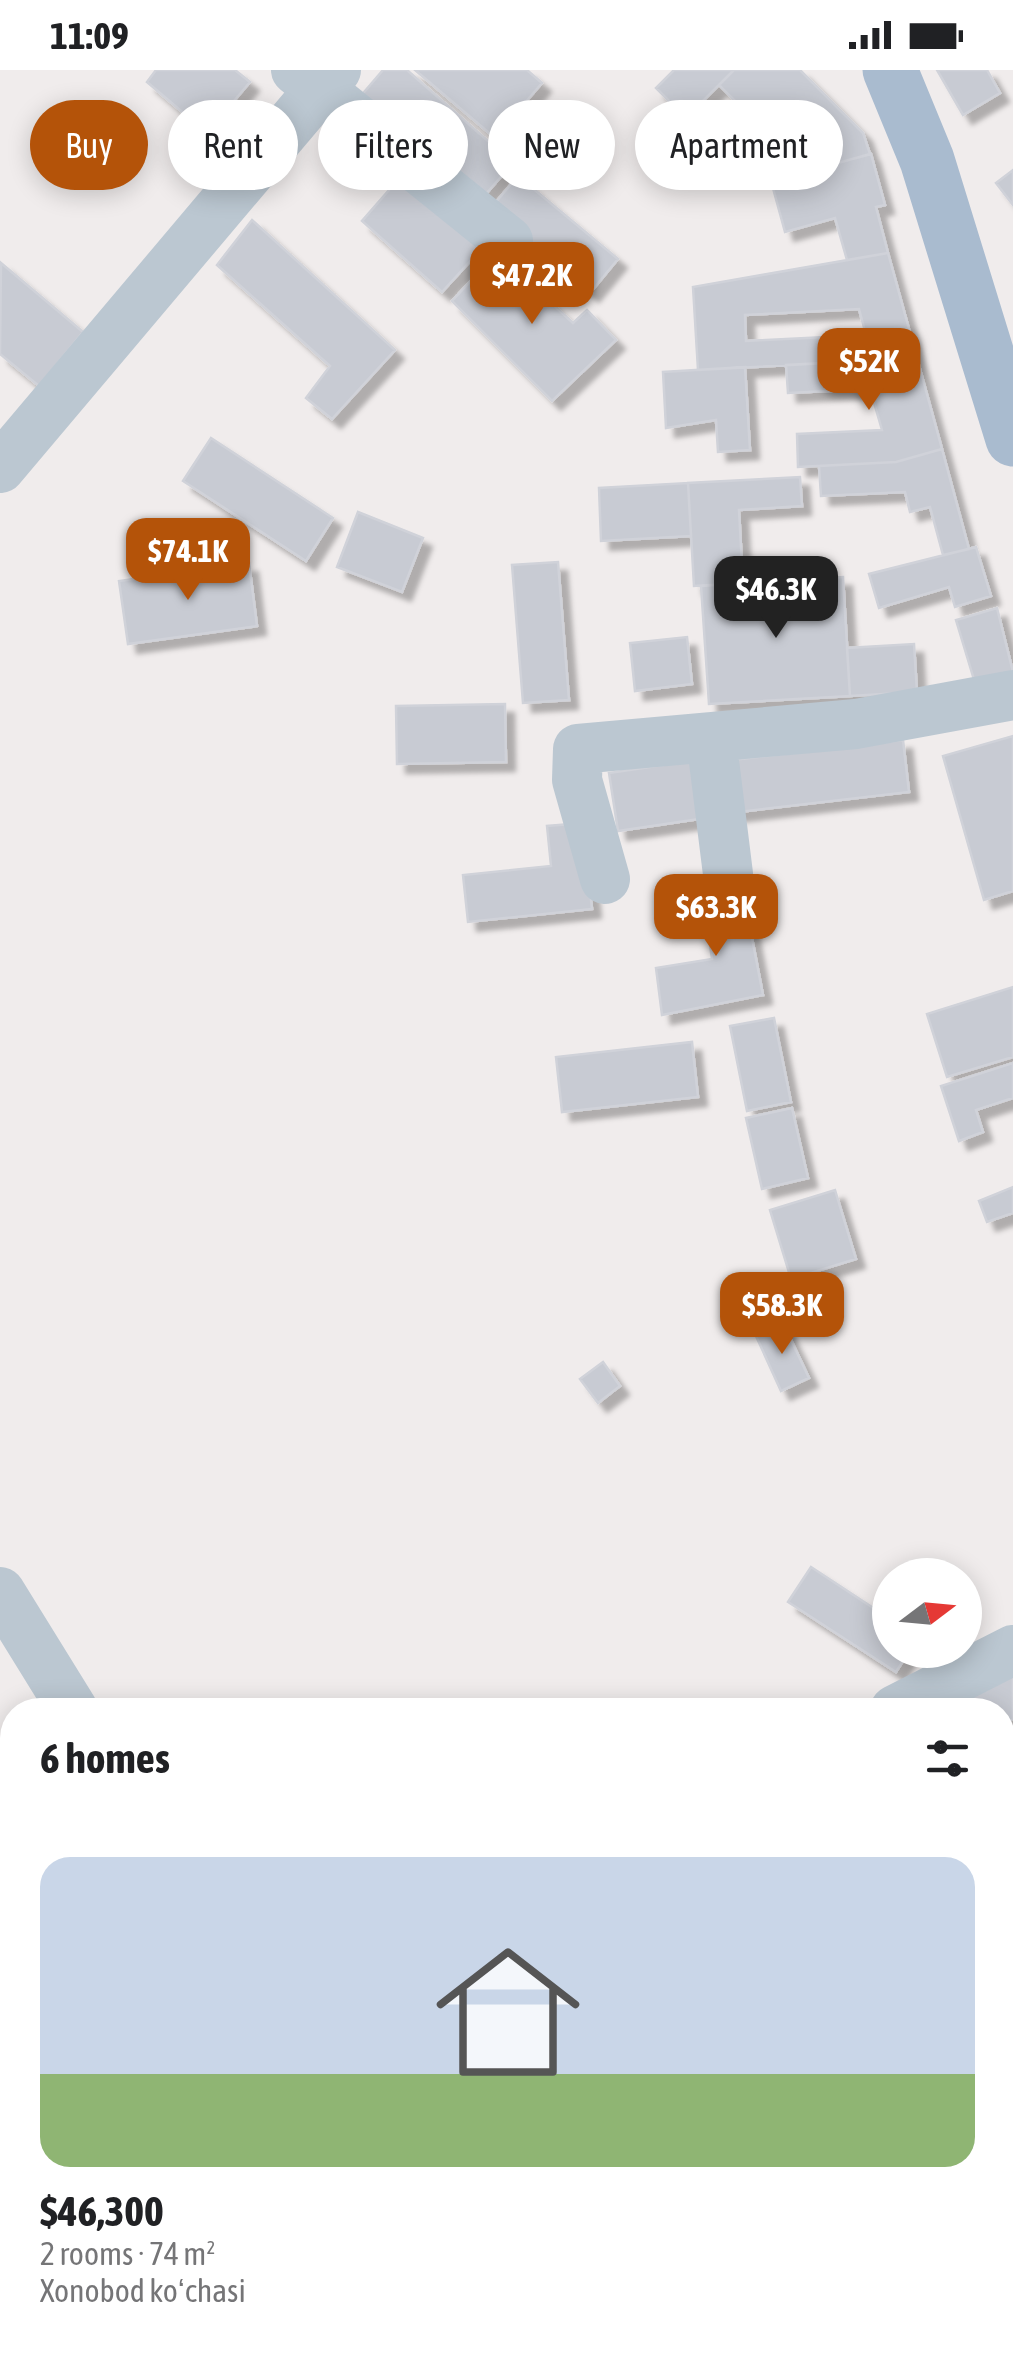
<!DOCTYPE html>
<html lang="en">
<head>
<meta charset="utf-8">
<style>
  :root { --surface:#fff; --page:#f2f2f2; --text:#202124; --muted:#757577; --accent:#b45309 }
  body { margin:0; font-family:"Asap Condensed",sans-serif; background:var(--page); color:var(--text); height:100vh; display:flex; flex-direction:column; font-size:38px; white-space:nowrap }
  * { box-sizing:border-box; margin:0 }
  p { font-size:32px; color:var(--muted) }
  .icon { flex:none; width:55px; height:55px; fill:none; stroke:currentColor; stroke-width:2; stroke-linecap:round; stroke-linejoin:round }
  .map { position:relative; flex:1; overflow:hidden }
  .drawer { position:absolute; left:0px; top:1628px; width:1015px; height:672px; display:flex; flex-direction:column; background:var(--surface); border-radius:40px 40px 0 0; box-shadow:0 5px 25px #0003 }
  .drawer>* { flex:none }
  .guide { position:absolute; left:30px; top:30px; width:955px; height:90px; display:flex; gap:20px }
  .needle { width:65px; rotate:74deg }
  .buttons { position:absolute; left:872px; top:1488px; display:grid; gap:20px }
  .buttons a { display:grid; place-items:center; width:110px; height:110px; border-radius:50%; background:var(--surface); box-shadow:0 5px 25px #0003; font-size:50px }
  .price { position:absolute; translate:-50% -85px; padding:0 22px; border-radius:20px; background:var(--accent); color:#fff; font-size:32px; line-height:65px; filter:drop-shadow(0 2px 5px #0008) }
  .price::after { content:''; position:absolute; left:50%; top:60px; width:30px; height:22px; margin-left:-15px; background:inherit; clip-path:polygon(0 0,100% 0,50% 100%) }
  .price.on { background:#222; color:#fff }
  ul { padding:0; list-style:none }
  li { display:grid; align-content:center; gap:20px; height:530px; padding:0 40px }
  li span { display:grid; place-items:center; height:310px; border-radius:30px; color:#555 }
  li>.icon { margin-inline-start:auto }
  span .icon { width:180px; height:180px; fill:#fffc; stroke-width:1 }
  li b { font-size:42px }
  h2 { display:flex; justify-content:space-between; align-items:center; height:120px; padding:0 40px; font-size:42px }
  .pill { padding:0 35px; border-radius:45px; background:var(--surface); box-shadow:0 5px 25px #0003; font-size:35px; line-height:90px }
  .pill.on { background:var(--accent); color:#fff }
  .status { display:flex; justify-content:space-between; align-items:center; height:70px; padding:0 50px; background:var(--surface); direction:ltr }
  .status svg { height:28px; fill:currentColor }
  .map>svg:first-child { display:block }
</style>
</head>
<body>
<div class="status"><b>11:09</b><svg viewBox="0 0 49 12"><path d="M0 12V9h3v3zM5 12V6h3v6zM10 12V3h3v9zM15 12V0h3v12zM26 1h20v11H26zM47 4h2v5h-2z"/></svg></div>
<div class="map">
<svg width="1013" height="2299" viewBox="0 0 1013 2299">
  <defs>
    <filter id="shadow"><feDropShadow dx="9" dy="9" stdDeviation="2.5" flood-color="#0004"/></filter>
  </defs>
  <rect width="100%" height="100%" fill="#f0ecec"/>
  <path fill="#c8cbd3" stroke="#d0d2d9" stroke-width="2.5" fill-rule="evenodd" filter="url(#shadow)" d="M156 0H235L250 12 207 63 147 12Z
    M383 0H407L513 93 479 132 360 27Z
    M415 0H527L542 13 495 68Z
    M674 0H734L686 48 656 18Z
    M734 0H800L863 63 870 84 806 102 719 15Z
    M937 0H987L1000 23 963 45Z
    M871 84 885 135 876 137 888 183 847 190 835 148 785 162 771 111Z
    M1013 100V135L996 113Z
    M403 104 484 176 442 222 362 151Z
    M518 106 618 189 590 223 490 139Z
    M252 150 395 280 332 349 306 328 330 296 217 195Z
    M497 183 573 253 587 240 616 270 552 331 452 231Z
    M888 183 917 288 698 300 693 217ZM859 239 866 265 746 271 745 245Z
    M1 193 83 262 39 316 0 284Z
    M917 288 942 379 896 392 798 397 797 364 882 360 870 319 788 323 786 295Z
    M745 297 750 380 718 382 716 350 666 358 663 302Z
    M211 368 333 448 306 491 183 411Z
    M942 379 969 479 943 485 930 437 910 442 905 422 821 426 819 396 896 392Z
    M800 407 802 436 739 440 743 513 694 516 688 413Z
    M688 413 691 466 601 471 599 418Z
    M358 442 423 468 402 522 337 497Z
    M976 477 991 526 955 537 949 517 879 538 869 504Z
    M558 492 569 630 523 633 512 495Z
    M249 493 257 556 128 574 119 511Z
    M843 507 850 626 709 634 701 516Z
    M997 538 1013 602 975 613 956 550Z
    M687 567 692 614 635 621 630 573Z
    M914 574 917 622 850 626 847 578Z
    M505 634 506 692 397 694 396 636Z
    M1013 666V821L984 830 943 686Z
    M903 670 909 722 730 743 724 691Z
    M697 690 706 748 618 761 609 703Z
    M583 753 592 839 468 852 463 805 551 796 547 756Z
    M741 811 763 925 662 945 656 898 712 889 702 820Z
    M1013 917V987L947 1007 927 944Z
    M774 948 791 1032 747 1041 730 956Z
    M692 972 698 1027 562 1042 556 987Z
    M1013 993V1028L976 1040 983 1062 959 1071 941 1016Z
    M792 1038 808 1108 762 1119 746 1048Z
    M1013 1117V1143L987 1152 979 1131Z
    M835 1120 856 1189 791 1209 770 1140Z
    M783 1253 809 1308 781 1321 756 1266Z
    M603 1292 620 1316 598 1333 580 1309Z
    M811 1497 890 1549V1580H910L896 1602 788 1532Z
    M1013 1603V1649L1002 1654V1640H938Z"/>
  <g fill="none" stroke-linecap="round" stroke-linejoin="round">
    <path stroke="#bbc7d1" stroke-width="50" d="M296 0 508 171
      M0 398 336 0
      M711 667 728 804
      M605 809 577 710 578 679 856 654 1013 625
      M0 1522 73 1640
      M895 1640 1013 1580
      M1002 1712 1013 1707
      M448 2288 454 2299
      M959 2288 965 2299
      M233 2299 253 2288"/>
    <path stroke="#a9bbcf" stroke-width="55" d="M890 0 927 90 1013 369"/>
  </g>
</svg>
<div class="buttons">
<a><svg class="needle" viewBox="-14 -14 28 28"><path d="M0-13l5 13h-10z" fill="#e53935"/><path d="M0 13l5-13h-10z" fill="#757577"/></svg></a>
</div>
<b class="price" style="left:532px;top:257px">$47.2K</b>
<b class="price" style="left:869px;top:343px">$52K</b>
<b class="price" style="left:188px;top:533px">$74.1K</b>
<b class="price on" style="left:776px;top:571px">$46.3K</b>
<b class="price" style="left:716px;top:889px">$63.3K</b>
<b class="price" style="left:782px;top:1287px">$58.3K</b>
<div class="guide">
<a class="pill on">Buy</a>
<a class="pill">Rent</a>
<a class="pill">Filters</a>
<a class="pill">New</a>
<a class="pill">Apartment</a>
</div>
<section class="drawer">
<h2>6 homes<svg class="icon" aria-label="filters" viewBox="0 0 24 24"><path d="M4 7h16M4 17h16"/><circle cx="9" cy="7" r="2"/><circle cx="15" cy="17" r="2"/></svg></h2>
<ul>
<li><span style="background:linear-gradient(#c9d6e8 70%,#8fb573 0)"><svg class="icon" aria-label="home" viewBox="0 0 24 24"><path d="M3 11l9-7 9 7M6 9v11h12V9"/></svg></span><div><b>$46,300</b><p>2 rooms · 74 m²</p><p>Xonobod koʻchasi</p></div></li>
</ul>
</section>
</div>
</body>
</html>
